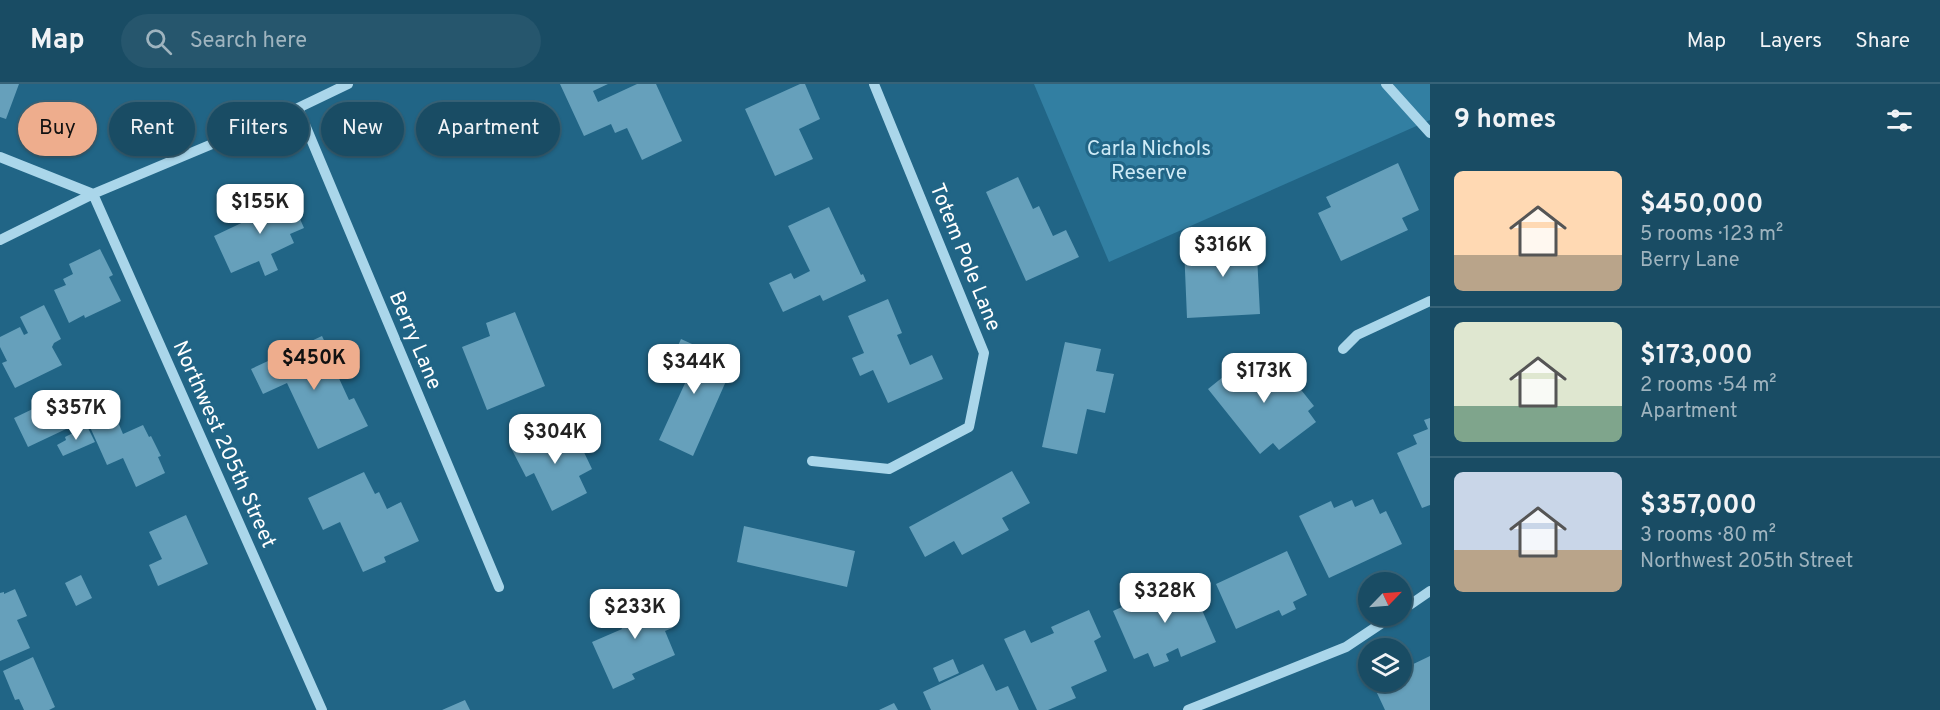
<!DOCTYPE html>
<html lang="en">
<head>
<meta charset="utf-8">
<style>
  :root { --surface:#194c64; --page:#26566d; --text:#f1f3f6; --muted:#9fb4bf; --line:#376378; --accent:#eead8d }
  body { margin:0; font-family:Overpass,sans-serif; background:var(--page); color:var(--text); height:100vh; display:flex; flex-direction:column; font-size:22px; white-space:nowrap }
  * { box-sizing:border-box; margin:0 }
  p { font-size:20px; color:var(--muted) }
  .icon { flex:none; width:33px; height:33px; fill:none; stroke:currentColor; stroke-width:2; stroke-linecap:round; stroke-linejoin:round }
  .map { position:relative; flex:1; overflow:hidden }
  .drawer { display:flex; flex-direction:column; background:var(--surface); width:510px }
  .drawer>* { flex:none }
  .banner { position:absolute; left:18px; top:18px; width:570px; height:54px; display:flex; gap:12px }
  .needle { width:39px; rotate:65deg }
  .fabs { position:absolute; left:1358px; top:488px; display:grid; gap:12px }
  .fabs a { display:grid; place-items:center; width:54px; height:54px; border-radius:50%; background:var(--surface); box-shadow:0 2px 4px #0004,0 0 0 2px var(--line); font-size:30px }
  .price { position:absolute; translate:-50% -51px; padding:0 14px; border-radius:12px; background:#fff; color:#222; font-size:20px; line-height:39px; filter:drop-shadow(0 2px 3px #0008) }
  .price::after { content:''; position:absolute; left:50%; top:36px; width:18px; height:14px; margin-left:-9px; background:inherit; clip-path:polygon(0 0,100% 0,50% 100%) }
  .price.current { background:var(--accent); color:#111 }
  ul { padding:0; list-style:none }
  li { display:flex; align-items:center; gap:18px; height:150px; padding:0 24px }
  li+li { border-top:2px solid var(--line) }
  li span { display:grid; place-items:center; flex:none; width:168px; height:120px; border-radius:9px; color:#555 }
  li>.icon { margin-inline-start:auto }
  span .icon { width:72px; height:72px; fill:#fffc; stroke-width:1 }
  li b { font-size:26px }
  h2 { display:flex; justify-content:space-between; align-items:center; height:72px; padding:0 24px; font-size:26px }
  .chip { padding:0 21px; border-radius:27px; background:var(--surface); box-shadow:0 2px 4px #0004,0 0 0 2px var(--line); font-size:21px; line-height:54px }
  .chip.current { background:var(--accent); color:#111 }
  header { display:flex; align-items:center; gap:36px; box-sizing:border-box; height:84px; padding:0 30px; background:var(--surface); border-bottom:2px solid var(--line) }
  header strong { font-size:28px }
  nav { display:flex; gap:33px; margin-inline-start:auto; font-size:21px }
  .search { width:420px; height:54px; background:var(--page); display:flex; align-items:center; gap:15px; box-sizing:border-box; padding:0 21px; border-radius:33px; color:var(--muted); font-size:22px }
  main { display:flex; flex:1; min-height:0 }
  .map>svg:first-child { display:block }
</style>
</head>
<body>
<header>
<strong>Map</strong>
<div class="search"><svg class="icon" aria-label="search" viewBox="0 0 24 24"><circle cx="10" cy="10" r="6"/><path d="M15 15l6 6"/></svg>Search here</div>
<nav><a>Map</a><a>Layers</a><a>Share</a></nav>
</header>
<main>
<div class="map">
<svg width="1430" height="626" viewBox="0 0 1430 626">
  <rect width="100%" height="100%" fill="#216586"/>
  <path fill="#327fa2" d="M1034 0H1430V36L1109 178Z"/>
  <path fill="#66a0bb" d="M0 0H19L6 35 0 33Z
    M560 0H608L593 7 598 18 637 0H656L682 57 642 76 627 44 615 49 611 40 584 52Z
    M800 0H805L820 35 799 45 813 75 775 92 745 25Z
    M1398 79 1419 126 1402 134 1408 146 1341 177 1318 129 1331 123 1326 113Z
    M1018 93 1033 125 1039 122 1053 152 1066 146 1079 173 1026 197 986 108Z
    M278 108 284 123 293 119 304 144 290 150 294 159 271 170 278 186 265 192 259 177 231 189 214 152 254 133 248 122Z
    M829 123 861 191 863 190 866 197 823 217 820 211 783 228 769 199 791 189 794 195 810 187 788 142Z
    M1256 152 1260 230 1187 234 1184 163 1212 161V154Z
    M100 165 113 191 109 193 121 217 85 234 84 231 69 239 54 206 66 201 63 195 73 190 69 180Z
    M888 215 902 249 897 251 910 281 932 271 943 295 888 319 873 286 860 292 852 274 864 269 848 232Z
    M44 221 61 255 54 259 52 263 62 281 15 304 2 279 7 277 0 263V253L20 243 24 251 28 249 20 233Z
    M515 228 545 302 487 326 462 263 490 252 486 239Z
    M322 252 334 277 327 280 333 292 337 290 349 316 354 314 368 342 318 365 287 299 263 310 251 285Z
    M681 255 734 279 693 372 659 356 686 297 666 288Z
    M1065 258 1101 265 1096 287 1114 290 1105 329 1087 325 1077 370 1042 363Z
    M1249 272 1259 283 1270 274 1279 285 1273 289 1282 299 1290 292 1314 322 1308 327 1316 338 1279 366 1273 359 1260 370 1208 305Z
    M68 308 83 337 28 363 14 334Z
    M115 331 123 350 143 341 149 353 151 352 161 372 158 373 165 389 136 403 123 374 107 381 90 343Z
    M1430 334V421L1422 424 1397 369 1417 360 1413 351 1428 345 1424 336Z
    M571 341 592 385 579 392 587 409 552 427 534 389 526 393 510 362 540 347 544 355Z
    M87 342 95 358 63 372 57 361 66 356 65 353Z
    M1012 387 1030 419 1002 434 1009 446 962 471 954 457 925 473 909 443Z
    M364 388 375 410 379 408 387 425 401 418 419 457 384 473 386 478 363 488 340 438 323 446 308 414Z
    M1373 415 1380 430 1386 427 1402 460 1329 494 1299 432 1331 417 1334 424 1352 416 1355 423Z
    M186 431 208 480 158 502 149 481 162 475 149 448Z
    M744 442 855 467 847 503 737 478Z
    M1287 467 1307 511 1293 518 1296 525 1282 532 1279 526 1236 545 1216 500Z
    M81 491 92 514 76 522 65 499Z
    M1188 494 1216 558 1181 573 1178 564 1166 570 1169 577 1154 583 1148 569 1134 575 1113 527Z
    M15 505 27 532 17 536 30 564 0 577V509L4 508V510Z
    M655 507 672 544 665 547 675 571 632 590 635 595 613 605 592 558 622 545 614 525Z
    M1089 526 1101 553 1094 557 1107 587 1071 603 1076 614 1048 626H1037L1004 555 1025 546 1031 559 1054 549 1051 543Z
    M1430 572V626H1385L1377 609 1390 603 1388 597H1401V590L1407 587 1405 584Z
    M33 573 55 623 49 626H24L19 615 15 616 3 587Z
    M953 575 959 589 939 598 933 584Z
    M983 580 996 607 1008 602 1019 626H931L923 608Z
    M465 616 470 626H442Z
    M894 619 898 626H879Z"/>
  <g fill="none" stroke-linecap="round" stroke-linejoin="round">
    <path stroke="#aad6ea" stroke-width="10" d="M1386 0 1430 49
      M298 24 499 503
      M0 73 93 110
      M93 110 322 626
      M0 156 93 110 298 24 348 0
      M1343 265 1357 251 1430 217
      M812 377 889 385 969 343 984 269 874 0
      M1401 527 1430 507
      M1188 626 1346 563 1394 531"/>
  </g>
  <g text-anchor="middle" stroke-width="6" stroke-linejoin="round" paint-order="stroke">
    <g font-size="21" fill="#cfebf7" stroke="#216586">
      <text x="1149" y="71">Carla Nichols<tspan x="1149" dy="24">Reserve</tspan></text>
    </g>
    <g font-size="21" fill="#fff" stroke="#216586">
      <text transform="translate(966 173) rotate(68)" y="7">Totem Pole Lane</text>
      <text transform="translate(416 256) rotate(67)" y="7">Berry Lane</text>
      <text transform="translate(225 360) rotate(66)" y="7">Northwest 205th Street</text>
    </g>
  </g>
</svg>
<div class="fabs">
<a><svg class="needle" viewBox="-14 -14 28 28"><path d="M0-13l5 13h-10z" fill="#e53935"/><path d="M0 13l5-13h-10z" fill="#9fb4bf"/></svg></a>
<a><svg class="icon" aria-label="layers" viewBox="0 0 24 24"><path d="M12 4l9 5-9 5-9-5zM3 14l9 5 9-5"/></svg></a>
</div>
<b class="price" style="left:260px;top:151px">$155K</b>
<b class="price" style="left:1223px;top:194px">$316K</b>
<b class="price current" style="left:314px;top:307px">$450K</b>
<b class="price" style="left:694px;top:311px">$344K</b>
<b class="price" style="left:1264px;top:320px">$173K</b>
<b class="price" style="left:76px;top:357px">$357K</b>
<b class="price" style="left:555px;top:381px">$304K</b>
<b class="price" style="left:1165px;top:540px">$328K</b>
<b class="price" style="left:635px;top:556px">$233K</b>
<div class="banner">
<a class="chip current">Buy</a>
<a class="chip">Rent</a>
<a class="chip">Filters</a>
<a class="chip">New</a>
<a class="chip">Apartment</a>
</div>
</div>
<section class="drawer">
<h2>9 homes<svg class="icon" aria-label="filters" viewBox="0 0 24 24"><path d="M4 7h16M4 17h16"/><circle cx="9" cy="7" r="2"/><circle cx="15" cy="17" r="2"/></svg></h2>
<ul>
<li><span style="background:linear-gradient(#ffd9b3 70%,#b9a48a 0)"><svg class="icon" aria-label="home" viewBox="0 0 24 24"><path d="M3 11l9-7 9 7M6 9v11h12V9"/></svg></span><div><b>$450,000</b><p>5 rooms · 123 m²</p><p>Berry Lane</p></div></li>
<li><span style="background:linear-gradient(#dfe7d0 70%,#7fa58c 0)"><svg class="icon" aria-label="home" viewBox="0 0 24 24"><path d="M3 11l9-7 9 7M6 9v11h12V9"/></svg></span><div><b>$173,000</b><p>2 rooms · 54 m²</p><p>Apartment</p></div></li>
<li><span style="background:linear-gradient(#c9d6e8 65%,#b9a48a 0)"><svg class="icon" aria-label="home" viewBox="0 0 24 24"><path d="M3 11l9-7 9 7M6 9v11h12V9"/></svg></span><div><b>$357,000</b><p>3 rooms · 80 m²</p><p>Northwest 205th Street</p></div></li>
</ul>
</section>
</main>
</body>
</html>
